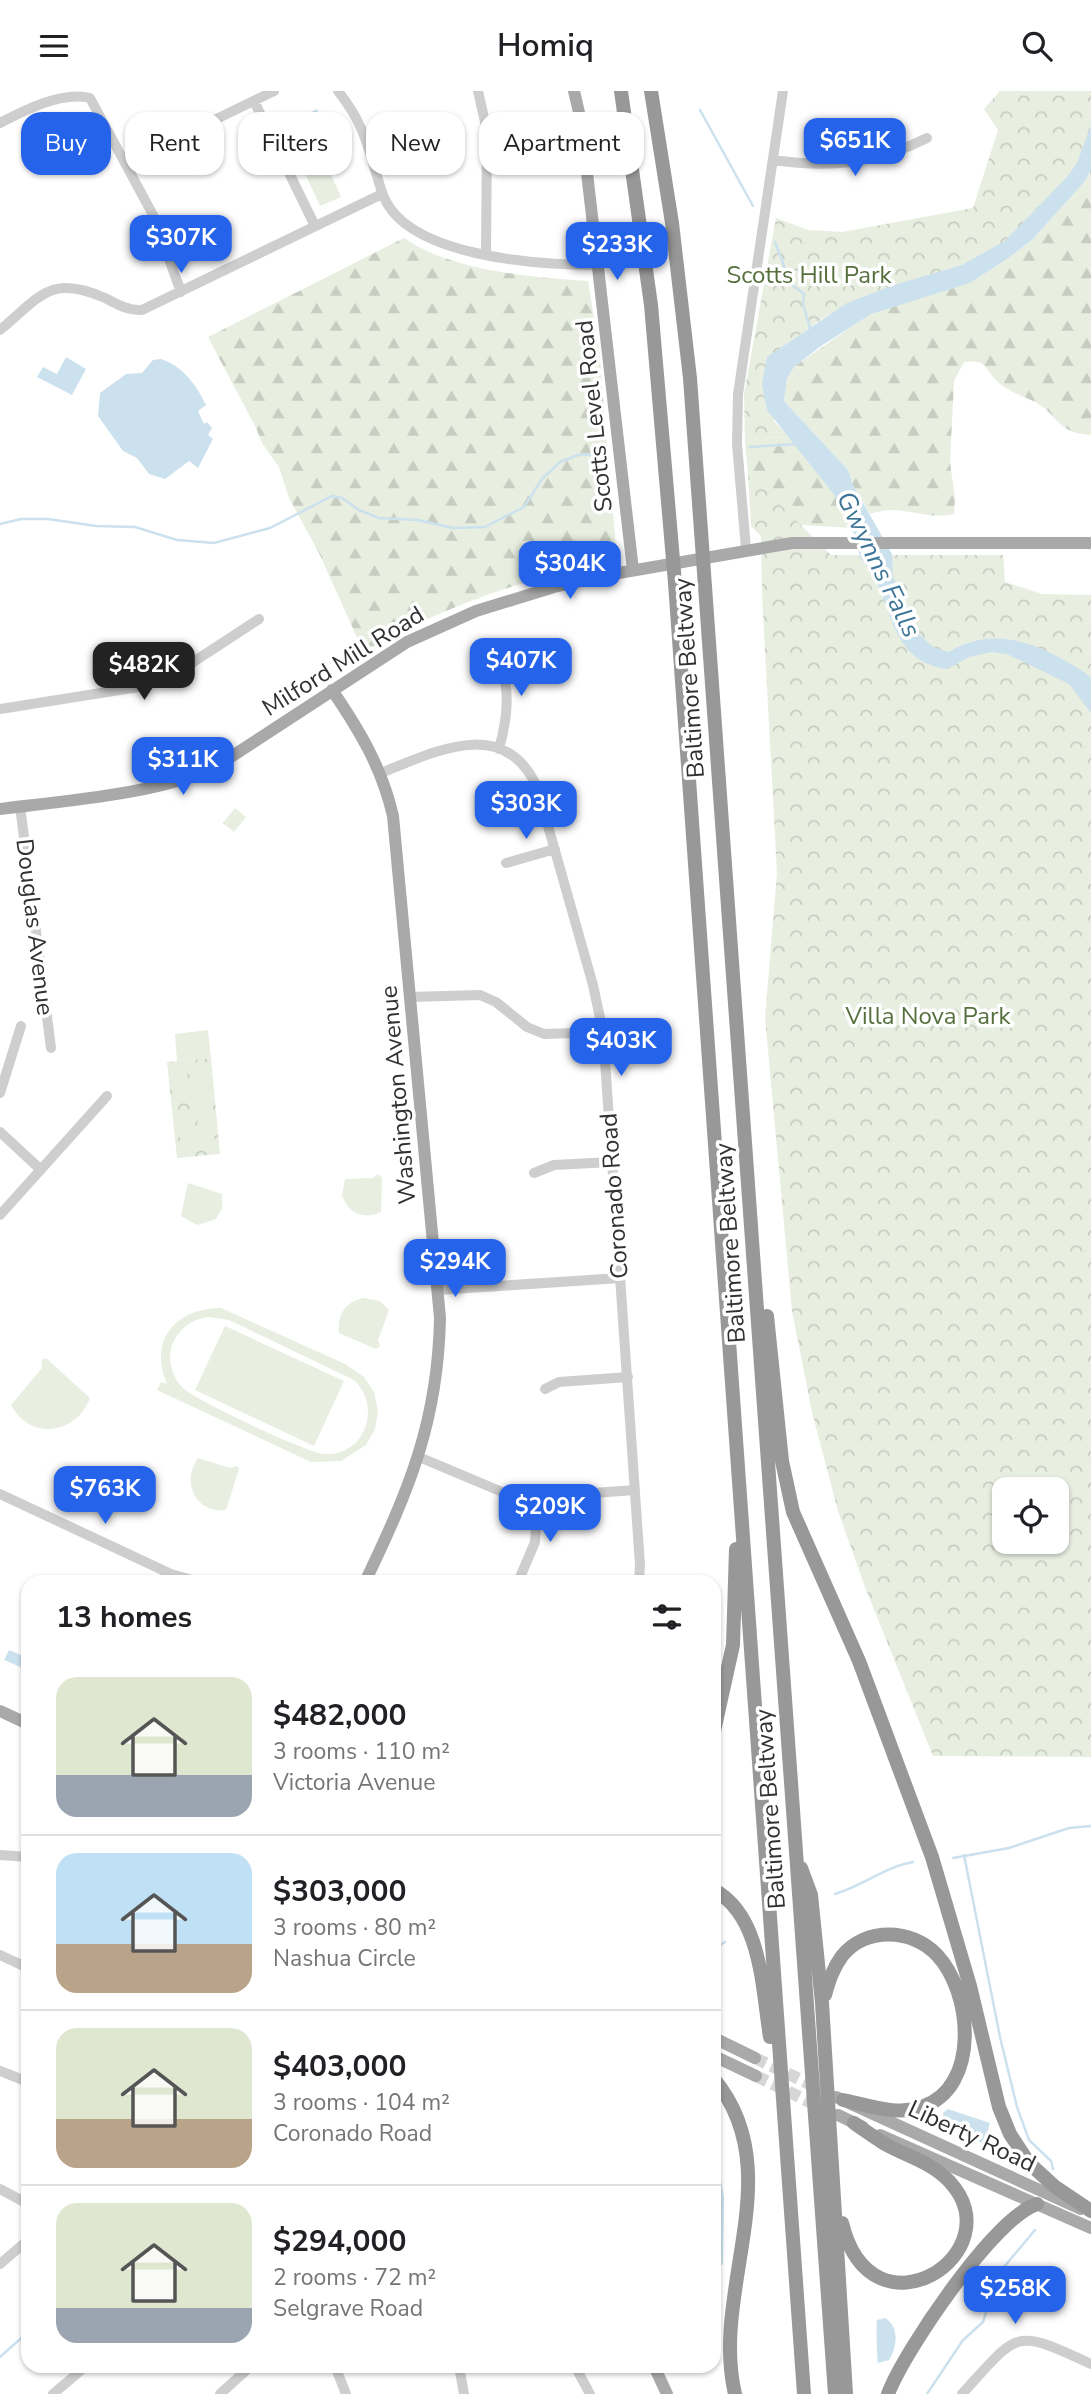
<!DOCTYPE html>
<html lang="en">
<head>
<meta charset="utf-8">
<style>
  :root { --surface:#fff; --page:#f6f6f6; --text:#202124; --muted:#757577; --line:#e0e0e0; --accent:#2563eb }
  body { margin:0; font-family:"Nunito Sans",sans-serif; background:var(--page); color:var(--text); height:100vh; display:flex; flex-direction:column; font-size:26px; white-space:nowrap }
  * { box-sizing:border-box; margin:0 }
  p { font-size:23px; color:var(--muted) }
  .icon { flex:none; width:38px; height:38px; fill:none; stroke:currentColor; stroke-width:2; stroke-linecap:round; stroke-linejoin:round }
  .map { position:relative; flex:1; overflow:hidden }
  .panel { position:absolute; left:21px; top:1484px; width:700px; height:798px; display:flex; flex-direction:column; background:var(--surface); border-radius:21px; box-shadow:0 2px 5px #0004 }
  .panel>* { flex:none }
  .hud { position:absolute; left:21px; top:21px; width:700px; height:63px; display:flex; gap:14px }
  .buttons { position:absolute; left:992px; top:1386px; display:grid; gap:14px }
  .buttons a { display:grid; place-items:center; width:77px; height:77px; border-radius:14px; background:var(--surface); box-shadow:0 2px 5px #0004; font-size:35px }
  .price { position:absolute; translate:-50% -60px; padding:0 16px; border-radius:14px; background:var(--accent); color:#fff; font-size:23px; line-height:46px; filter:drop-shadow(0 2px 4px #0008) }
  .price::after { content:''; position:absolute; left:50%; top:42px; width:21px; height:16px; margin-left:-10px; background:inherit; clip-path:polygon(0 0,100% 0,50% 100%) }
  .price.on { background:#222; color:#fff }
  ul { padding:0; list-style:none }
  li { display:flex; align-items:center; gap:21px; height:175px; padding:0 35px }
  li+li { border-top:2px solid var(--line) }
  li span { display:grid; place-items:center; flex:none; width:196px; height:140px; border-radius:21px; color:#555 }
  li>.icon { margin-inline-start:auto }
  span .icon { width:84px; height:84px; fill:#fffc; stroke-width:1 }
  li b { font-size:30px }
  h2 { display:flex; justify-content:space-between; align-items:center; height:84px; padding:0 35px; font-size:30px }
  .pill { padding:0 24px; border-radius:21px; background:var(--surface); box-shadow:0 2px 5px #0004; font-size:24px; line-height:63px }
  .pill.on { background:var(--accent); color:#fff }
  header { display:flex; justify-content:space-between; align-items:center; height:91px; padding:0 35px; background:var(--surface); font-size:32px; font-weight:600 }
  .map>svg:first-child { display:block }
</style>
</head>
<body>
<header><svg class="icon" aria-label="menu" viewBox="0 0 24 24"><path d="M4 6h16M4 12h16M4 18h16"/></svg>Homiq<svg class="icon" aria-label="search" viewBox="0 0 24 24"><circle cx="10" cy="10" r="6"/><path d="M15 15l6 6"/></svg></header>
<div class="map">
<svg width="1091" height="2303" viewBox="0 0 1091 2303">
  <defs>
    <pattern id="forest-firs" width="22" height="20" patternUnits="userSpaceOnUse" patternTransform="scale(1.75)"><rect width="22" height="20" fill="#e8eee0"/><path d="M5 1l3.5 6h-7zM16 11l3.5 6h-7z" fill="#c7cdc1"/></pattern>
    <pattern id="park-crowns" width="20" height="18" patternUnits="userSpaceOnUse" patternTransform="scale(1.75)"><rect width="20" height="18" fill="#e8eee0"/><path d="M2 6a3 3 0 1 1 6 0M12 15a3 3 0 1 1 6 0" fill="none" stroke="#c7cdc1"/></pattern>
  </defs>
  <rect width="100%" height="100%" fill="#fff"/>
  <path fill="url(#forest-firs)" d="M1091 78V344C1057 342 1060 326 1037 312 1024 305 1009 301 998 291 984 278 988 268 964 271L954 290 950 372 955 406 954 423C921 430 902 411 870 423L853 394 848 379 784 310 787 287 795 275 871 222 970 192 1007 168 1032 149 1086 89Z
    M404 147C448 179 534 187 588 190L599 258 616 457 608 469C522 490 440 515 364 562L319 462 289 407 279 376 262 352 256 337 208 246Z
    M789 346 834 401 854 437 767 432 748 382 745 351 759 347Z"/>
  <path fill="url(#park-crowns)" fill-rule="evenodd" d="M1000 0H1091V77L995 165 828 224 768 266 774 330 789 346 759 347 745 351 744 303 776 127 808 139 842 141 973 117 998 39 984 18Z
    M748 382 831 464H1003L1005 491 1042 503 1091 504V1666L933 1665 865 1496 838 1420 812 1321 792 1220 765 927 777 782 762 503 761 445 751 435ZM1004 1398H1057V1451H1004Z
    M235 717 246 726 234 741 223 732Z
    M211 967 220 1063 177 1067 167 971Z"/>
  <path fill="#e8eee0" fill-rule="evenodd" d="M322 63 341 106 320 115 300 72Z
    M208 939 211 967 177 970 175 943Z
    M207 976 210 1007 195 1009 192 978Z
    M187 978 190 1009 176 1010 173 979Z
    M212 1024 215 1055 200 1057 197 1025Z
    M192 1026 195 1057 181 1058 178 1027Z
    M378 1083 382 1087 381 1121C364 1129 348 1123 342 1104L345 1088 373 1087Z
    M188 1092 222 1103V1117L216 1128 197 1134 181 1125Z
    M363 1207 380 1210 389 1219 378 1249 380 1255 376 1258 339 1242C337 1224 345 1211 363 1207Z
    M221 1217 345 1273 364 1286 374 1301 378 1320 375 1338 366 1354 341 1370 311 1371 157 1299 161 1291 167 1293C148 1249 176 1217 221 1217ZM209 1226 229 1229 354 1289C383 1316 364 1367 323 1363 305 1361 195 1309 183 1297 173 1287 168 1272 171 1258 176 1239 191 1228 209 1226Z
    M225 1235 344 1290 314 1355 195 1299Z
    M46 1267 90 1307C76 1344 30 1350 11 1314L42 1277V1269Z
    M198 1367 230 1377 237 1375 239 1378 226 1419C195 1422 181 1391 198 1367Z"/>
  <path fill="#cce1ee" d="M317 18 329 44 323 47 315 38 295 47 285 27 290 25 294 29Z
    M1091 34V78L1086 89 1032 149 1007 168 970 192 871 223 821 255 795 275 787 287 784 310 848 379 853 394 892 463 893 486 920 544 933 556 949 561C997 532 1044 555 1087 583L1091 587V622L1069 593 1007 563 992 561 969 566 947 578C894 571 893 523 874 485 869 477 861 471 859 462 854 448 853 434 847 420L767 319 762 293 767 266 847 212 894 194 962 174 1005 150 1067 86 1077 72Z
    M66 266 86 278 72 304 37 286 43 276 57 283Z
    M161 268C183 275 197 295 206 314L198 320 204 333 207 331 212 337 208 344 213 348 198 377 189 370 165 388 149 383 137 367 123 360 98 325 100 302 126 283 142 282 153 269Z
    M9 1559 28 1567 25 1578 4 1569Z
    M948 2018 990 2032 984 2053 945 2034 943 2022Z
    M714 2045 724 2107 723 2173 714 2181Z
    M885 2227C900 2236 897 2256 889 2269L878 2272C877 2269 876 2233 877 2229Z"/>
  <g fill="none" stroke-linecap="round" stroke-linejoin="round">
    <path stroke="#cce1ee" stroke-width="2.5" d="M700 19 753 115
      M775 151 791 193 804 203 803 213 810 237
      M750 356 796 353
      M0 433 21 428H48L96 435 135 436 177 449 214 452 270 437 332 405 342 407 359 419 379 427 418 429 453 437 485 436 524 416 542 388 560 371 578 364 600 363
      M964 1764 1000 1946 1017 2016 1029 2049 1051 2070 1053 2078
      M953 1767 1009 1757 1069 1737 1091 1735
      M835 1803C863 1795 884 1776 913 1771
      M714 1858 725 1851
      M0 2266 28 2241
      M927 2303 963 2249 983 2231 998 2183 1035 2139"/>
    <path stroke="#d6d6d6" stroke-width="12" stroke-dasharray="12 6" stroke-linecap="butt" d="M755 1967 820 1998
      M756 1985 822 2017"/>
    <path stroke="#cecece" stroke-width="10" d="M338 0C367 37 368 59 382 101 403 167 542 174 599 174
      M478 0 487 40 486 163
      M254 10 315 135
      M0 32C25 19 62 0 90 7L153 124 181 201
      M773 69C829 77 876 73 927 47
      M126 72 274 0
      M0 239C41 205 50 183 105 207 117 213 128 220 142 219L382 103
      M746 458 737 353 738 303 783 0
      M493 563C513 588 507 629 499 658
      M0 618 145 595 184 577 259 528
      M381 682C434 661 504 624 537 696L593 894 603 941 640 1474 639 1491
      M20 715 51 957
      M506 772 555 758
      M410 906 480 904 496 911 527 936 544 943 603 941
      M0 1002 21 935
      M0 1041 40 1078
      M534 1082 554 1074 612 1071
      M0 1124 107 1005
      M438 1199 620 1187
      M545 1298 559 1291 628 1286
      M419 1366 507 1403 538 1406 635 1399
      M0 1403 171 1483 199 1491
      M518 1491 535 1451 538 1406
      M0 1764 28 1766
      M0 1864 28 1877
      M0 1980 28 1991
      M0 2098 28 2113
      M0 2173 28 2149
      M335 2275 346 2303
      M459 2275 464 2303
      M575 2275 590 2303
      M53 2303 86 2275
      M220 2303 251 2275
      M962 2303C1019 2241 1012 2236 1091 2273"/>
    <path stroke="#a9a9a9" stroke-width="12" d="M574 0 581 30 633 479
      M332 599C360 640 382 677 393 725L440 1227C438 1331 409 1399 365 1491
      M0 718C64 710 160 703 217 675L407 551 476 520 554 496 613 483 792 452H1091
      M0 1620 28 1633
      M714 1947 755 1967
      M714 1965 756 1985
      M836 2006 1081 2118
      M838 2024 863 2036
      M880 2044 1091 2137
      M654 2275 667 2303"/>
    <path stroke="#989898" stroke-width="14" d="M621 0 651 214 675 492 804 2303
      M651 0 672 132 690 287 835 2303
      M767 1225 782 1370 793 1421 859 1570 932 1766 970 1895 999 2016 1010 2043 1029 2072 1054 2095 1091 2120
      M714 1640 733 1554 736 1458
      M801 1777 811 1804 822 1912 846 2303
      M714 1799C762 1825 762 1898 770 1946
      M825 1904C829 1890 833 1877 842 1865 865 1836 912 1837 937 1864 972 1901 981 1996 922 2016 897 2025 867 2014 843 2009
      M714 1988C791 2081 710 2198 735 2303
      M842 2132C872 2255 1016 2161 949 2090 931 2071 906 2065 885 2053 874 2046 864 2039 854 2032
      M888 2303C905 2259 994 2127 1037 2113"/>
  </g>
  <g text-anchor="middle" stroke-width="7" stroke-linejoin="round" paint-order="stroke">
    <g font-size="24" fill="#556f3d" stroke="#fff">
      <text x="809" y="192">Scotts Hill Park</text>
      <text x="928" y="933">Villa Nova Park</text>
    </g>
    <g font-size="24" fill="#313131" stroke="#fff">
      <text transform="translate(594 325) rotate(-96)" y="8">Scotts Level Road</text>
      <text transform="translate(343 570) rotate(-32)" y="8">Milford Mill Road</text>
      <text transform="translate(689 587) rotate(-94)" y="8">Baltimore Beltway</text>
      <text transform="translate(35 836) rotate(83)" y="8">Douglas Avenue</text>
      <text transform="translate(398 1004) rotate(-95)" y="8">Washington Avenue</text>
      <text transform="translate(614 1105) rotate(-94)" y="8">Coronado Road</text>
      <text transform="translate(730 1152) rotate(-94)" y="8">Baltimore Beltway</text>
      <text transform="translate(770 1718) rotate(-94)" y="8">Baltimore Beltway</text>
      <text transform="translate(972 2045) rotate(25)" y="8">Liberty Road</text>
    </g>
    <g font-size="26" font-style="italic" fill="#3c7597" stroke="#fff">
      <text transform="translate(879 473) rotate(64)" y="9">Gwynns Falls</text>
    </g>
  </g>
</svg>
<div class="buttons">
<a><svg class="icon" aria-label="locate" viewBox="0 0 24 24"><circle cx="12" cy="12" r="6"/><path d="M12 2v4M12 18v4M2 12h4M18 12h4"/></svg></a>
</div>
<b class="price" style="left:855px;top:87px">$651K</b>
<b class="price" style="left:181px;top:184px">$307K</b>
<b class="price" style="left:617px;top:191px">$233K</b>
<b class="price" style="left:570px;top:510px">$304K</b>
<b class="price" style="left:521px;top:607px">$407K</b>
<b class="price on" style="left:144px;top:611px">$482K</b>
<b class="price" style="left:183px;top:706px">$311K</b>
<b class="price" style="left:526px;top:750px">$303K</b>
<b class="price" style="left:621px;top:987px">$403K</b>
<b class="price" style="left:455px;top:1208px">$294K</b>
<b class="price" style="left:105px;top:1435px">$763K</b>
<b class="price" style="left:550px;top:1453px">$209K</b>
<b class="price" style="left:1015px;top:2235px">$258K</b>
<div class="hud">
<a class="pill on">Buy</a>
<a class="pill">Rent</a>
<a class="pill">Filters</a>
<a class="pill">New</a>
<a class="pill">Apartment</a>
</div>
<section class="panel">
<h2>13 homes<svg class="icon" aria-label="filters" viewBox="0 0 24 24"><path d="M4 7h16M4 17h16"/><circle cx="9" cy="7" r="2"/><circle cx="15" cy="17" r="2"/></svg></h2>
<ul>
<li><span style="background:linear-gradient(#dfe7d0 70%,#9aa5b1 0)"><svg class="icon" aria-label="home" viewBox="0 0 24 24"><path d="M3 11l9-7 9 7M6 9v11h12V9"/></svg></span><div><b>$482,000</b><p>3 rooms · 110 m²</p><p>Victoria Avenue</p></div></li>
<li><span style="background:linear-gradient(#bfe0f5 65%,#b9a48a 0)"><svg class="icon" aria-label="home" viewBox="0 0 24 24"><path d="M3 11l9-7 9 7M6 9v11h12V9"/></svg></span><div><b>$303,000</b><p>3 rooms · 80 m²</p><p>Nashua Circle</p></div></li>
<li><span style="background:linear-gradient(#dfe7d0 65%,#b9a48a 0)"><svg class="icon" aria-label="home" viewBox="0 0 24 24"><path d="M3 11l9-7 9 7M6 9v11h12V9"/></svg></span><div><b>$403,000</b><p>3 rooms · 104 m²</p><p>Coronado Road</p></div></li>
<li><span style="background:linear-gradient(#dfe7d0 75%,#9aa5b1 0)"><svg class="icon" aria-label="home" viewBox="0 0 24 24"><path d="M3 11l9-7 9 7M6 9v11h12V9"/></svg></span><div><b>$294,000</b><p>2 rooms · 72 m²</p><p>Selgrave Road</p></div></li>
</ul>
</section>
</div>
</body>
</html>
